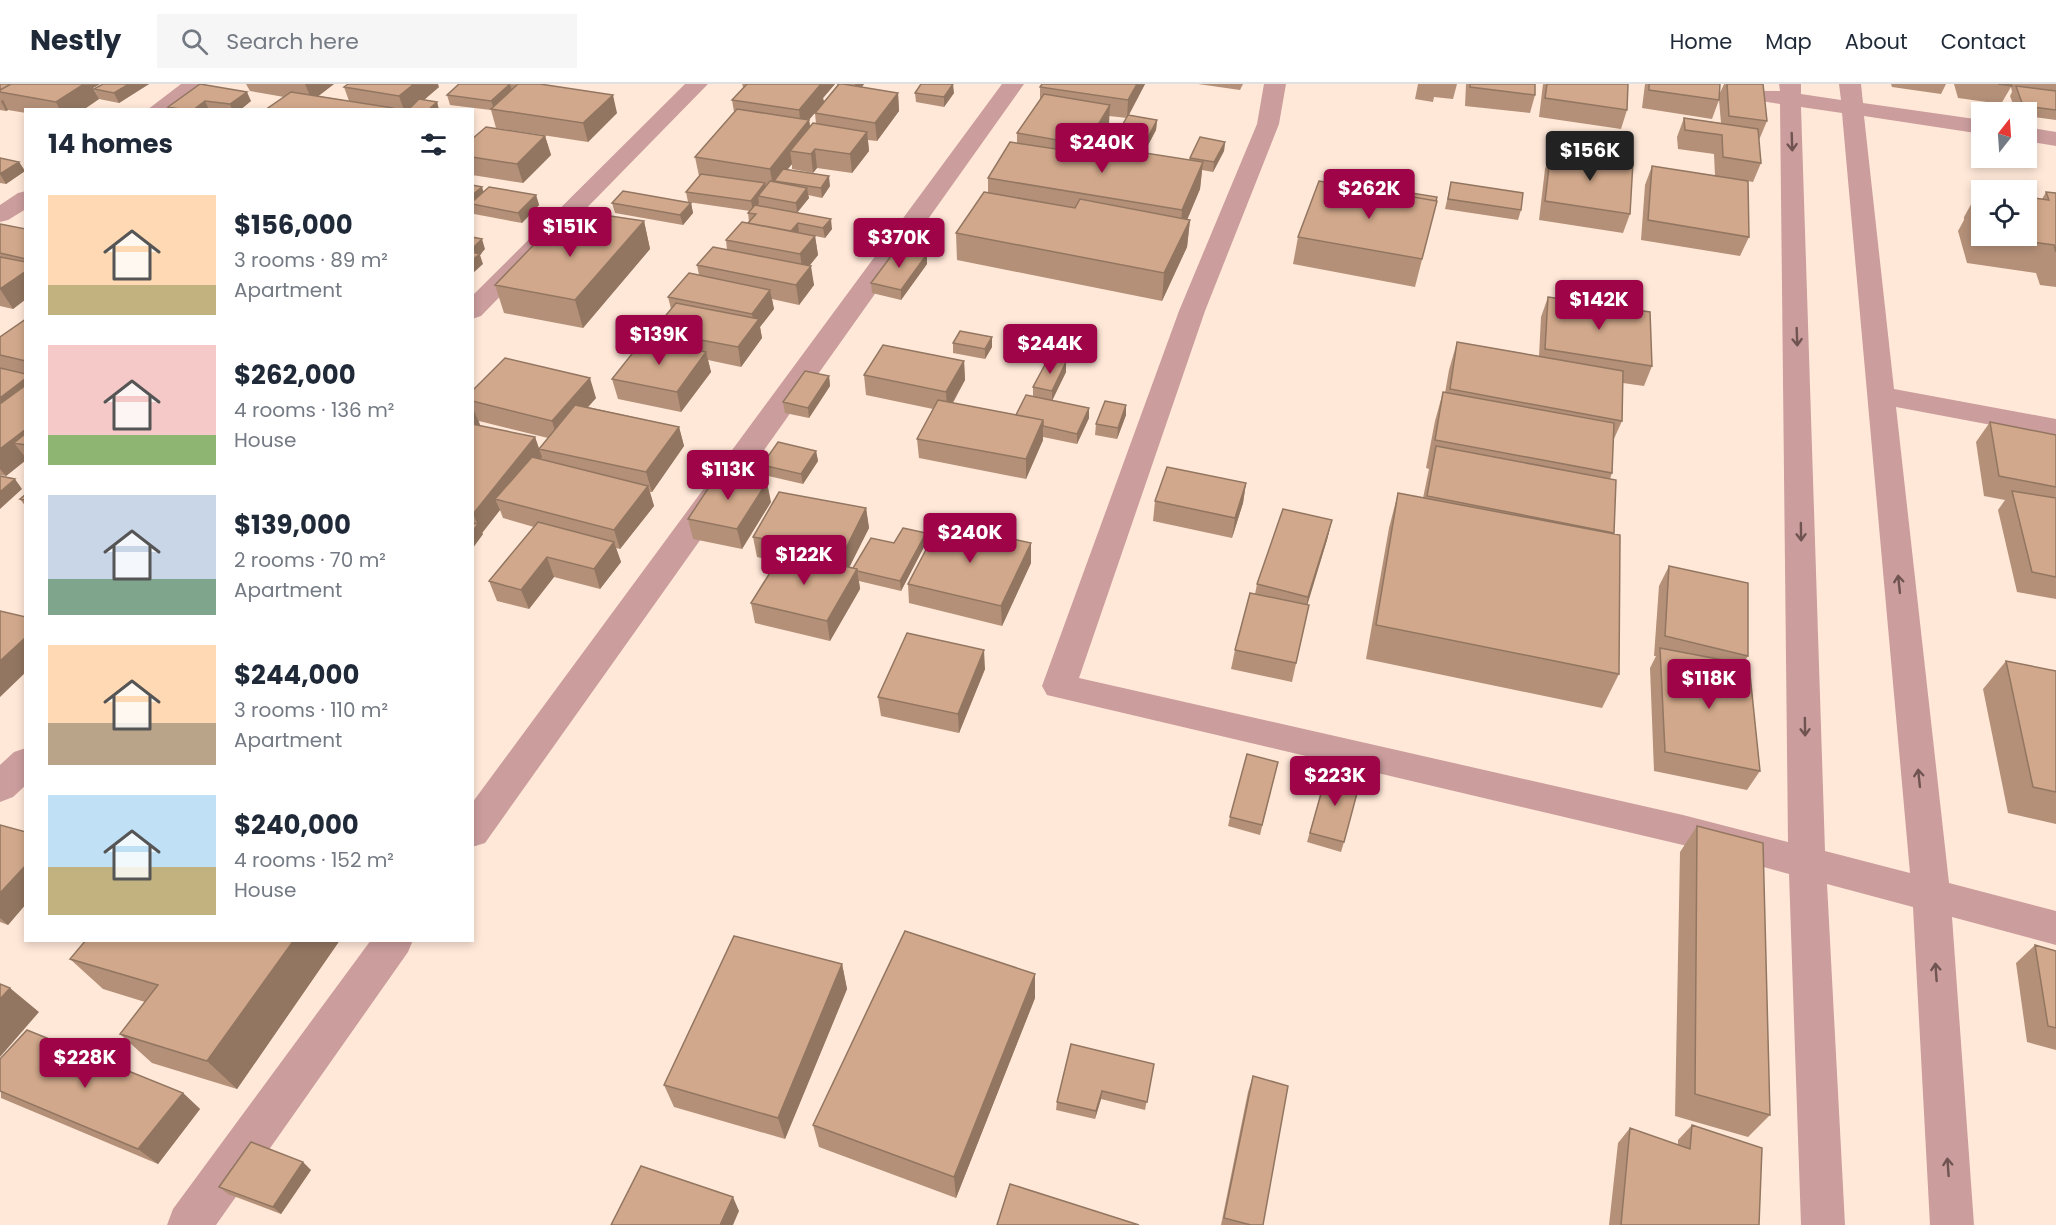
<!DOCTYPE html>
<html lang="en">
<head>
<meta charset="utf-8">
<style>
  :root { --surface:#fff; --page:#f6f6f7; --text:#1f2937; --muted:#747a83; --line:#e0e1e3; --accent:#9f0448 }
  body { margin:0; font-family:Poppins,sans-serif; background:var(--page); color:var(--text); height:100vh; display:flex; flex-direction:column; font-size:22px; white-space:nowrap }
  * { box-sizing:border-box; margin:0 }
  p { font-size:20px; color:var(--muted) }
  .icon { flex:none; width:33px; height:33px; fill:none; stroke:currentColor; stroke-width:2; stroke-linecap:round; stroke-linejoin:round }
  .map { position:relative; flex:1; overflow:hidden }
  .side { position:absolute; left:24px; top:24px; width:450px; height:834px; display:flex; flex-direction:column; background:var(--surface); border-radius:0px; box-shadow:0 3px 9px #0003 }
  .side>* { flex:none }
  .needle { width:39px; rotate:17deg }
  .controls { position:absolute; left:1971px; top:18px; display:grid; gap:12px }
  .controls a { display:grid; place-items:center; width:66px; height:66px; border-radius:0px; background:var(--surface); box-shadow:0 3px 9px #0003; font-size:30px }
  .price { position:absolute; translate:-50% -51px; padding:0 14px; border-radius:6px; background:var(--accent); color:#fff; font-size:20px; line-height:39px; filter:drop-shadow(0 2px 3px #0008) }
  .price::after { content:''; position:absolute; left:50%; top:36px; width:18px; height:14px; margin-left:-9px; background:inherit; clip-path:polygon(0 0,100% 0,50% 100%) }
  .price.on { background:#222; color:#fff }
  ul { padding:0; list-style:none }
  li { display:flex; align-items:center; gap:18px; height:150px; padding:0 24px }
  li span { display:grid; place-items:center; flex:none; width:168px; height:120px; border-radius:0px; color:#555 }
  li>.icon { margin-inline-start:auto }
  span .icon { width:72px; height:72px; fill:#fffc; stroke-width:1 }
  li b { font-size:26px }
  h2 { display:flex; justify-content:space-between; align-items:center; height:72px; padding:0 24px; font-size:26px }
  header { display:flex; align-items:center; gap:36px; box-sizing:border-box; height:84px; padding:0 30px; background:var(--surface); border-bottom:2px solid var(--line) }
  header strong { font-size:28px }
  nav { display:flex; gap:33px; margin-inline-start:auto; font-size:21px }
  .search { width:420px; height:54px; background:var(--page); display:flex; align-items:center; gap:15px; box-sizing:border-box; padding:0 21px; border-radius:0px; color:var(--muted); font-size:22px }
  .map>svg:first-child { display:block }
</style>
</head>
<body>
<header>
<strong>Nestly</strong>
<div class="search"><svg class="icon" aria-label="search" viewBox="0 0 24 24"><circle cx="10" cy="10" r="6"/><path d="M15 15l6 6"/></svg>Search here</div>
<nav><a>Home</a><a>Map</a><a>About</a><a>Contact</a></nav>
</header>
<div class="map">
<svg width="2056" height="1141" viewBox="0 0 2056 1141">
  <rect width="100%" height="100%" fill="#ffe8d8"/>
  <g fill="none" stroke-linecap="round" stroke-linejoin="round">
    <path fill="#cb9d9d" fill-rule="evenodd" d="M181 0H206L172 26H147Z
      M685 0H708L481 232 472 235V212Z
      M1002 0H1024L485 759 472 763V719Z
      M1264 0H1286L1279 40 1205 227 1079 594 1683 731 1788 758 1780 20 1761 17 1758 12 1761 7H1780L1779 0H1801V10L1841 16 1839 0H1861L1863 19 1982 36V50L1864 32 1894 305 2056 335V353L1896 323 1949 799 2056 827V861L1952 833 1974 1141H1930L1913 823 1827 800 1845 1141H1801L1789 790 1683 761 1047 611 1042 602 1179 227 1257 40ZM1801 23 1842 29 1910 789 1825 767Z
      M2026 43 2056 48V62L2026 57Z
      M26 107V125L8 136 0 138V121L18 109Z
      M26 664V701L13 713 0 718V681L14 668Z
      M371 856H413L408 868 216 1141H167L173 1125Z"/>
  </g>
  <path fill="#b49078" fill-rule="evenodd" d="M0 0H100L93 4 99 15 83 26H26V29L8 26 6 27 0 26Z
    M103 0H149L119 19 99 15 94 5Z
    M200 0 251 17 240 26H170L168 23Z
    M246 0H334L318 12 349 17 344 3H439L424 16 437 18 439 26H269L268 24 284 13 250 7Z
    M459 0H540L617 29 588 58 496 44 491 26 450 21 447 11Z
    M742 0H835L823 14 824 18 837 2V0H864L862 3 898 9 899 27 877 57 868 56 869 67 852 89 817 84 813 89 792 85V80L787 86 830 102 822 114 808 111 809 114 797 128 832 145 825 154 815 152 818 171 809 182 814 201 799 221 772 215 774 225 760 243 762 254 741 283 708 276 711 288 681 328 618 315 612 295 656 259 653 247 671 225 668 213 699 191 697 181 727 166 726 156 749 138 748 129 750 127 688 118 686 108 699 92 695 73 734 28 732 16 744 3H743ZM815 29 816 40 810 42 809 36Z
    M1042 0H1145L1129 31 1157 36 1156 46 1144 69 1189 76 1190 74 1225 58 1224 67 1213 88 1202 86 1200 105 1187 135 1190 136 1187 163 1162 217 957 176 956 149 988 109V94L1017 59V49L1040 16V3ZM1109 32 1127 34 1114 56V64L1096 71H1091L1109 40Z
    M1198 0H1243L1240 6Z
    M1418 0H1457L1453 15 1434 13 1433 18 1415 15Z
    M1466 0H1535V11L1530 29 1465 22Z
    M1543 0H1628L1627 26 1621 45 1539 33Z
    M1645 0H1720L1719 11 1724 0H1763L1767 37 1759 56 1761 79 1753 98 1737 95 1749 153 1740 172 1641 156 1645 101 1652 82 1715 92 1714 70 1678 65 1677 53 1684 34 1721 39 1719 16 1712 35 1642 24Z
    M1891 0H1946L1941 10 1892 3Z
    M1954 0H2056V36L2026 32V28H2016L2010 12 2012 8 2011 3 2001 20 1958 14Z
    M915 9H954L944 23 916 18Z
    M545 52 551 71 523 99 472 91V55Z
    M1551 66 1630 130 1623 149 1539 136 1545 85Z
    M0 74 19 78 25 87 6 100 0 99Z
    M1451 98 1521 126 1518 136 1445 125Z
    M472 101 482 103 483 108 536 111 539 121 522 139 474 130 472 125Z
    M1979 106 1982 107V152H2026L2042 115 2046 108 2056 109V203L2040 201 2036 189 1967 179 1958 147 1964 136V133Z
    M1436 117H1437L1415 203 1293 180 1298 153Z
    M612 119H691L693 129 683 141 615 129Z
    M644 137 650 165 583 244 504 229 495 201Z
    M0 140 26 145V215L13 225 0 222Z
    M927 180 901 216 872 209 871 199Z
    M1548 213 1652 282 1644 302 1623 299 1622 337 1613 357 1612 389 1610 395 1614 449 1619 590 1602 624 1366 575 1389 444 1398 409 1423 414 1429 385 1426 384 1435 337 1443 308 1445 309 1449 286 1457 258 1539 272 1541 233Z
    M26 235V376L6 392 0 391V253Z
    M953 259 992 263 985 275 953 269Z
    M964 277 965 296 953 319 1016 331 1033 312V303L1066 278V288L1052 316 1089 334 1077 360 1043 353V356L1026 395 919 374 917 355 933 325 866 311 864 291Z
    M829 292 830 302 809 334 785 329 783 318Z
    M472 307 596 314 588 323 679 343 684 362 652 408H650L654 422 620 465 616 464 621 478 600 505 554 493 529 525 497 517 489 497 534 443 503 434 500 426 482 449 483 450 472 465ZM479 337 548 354 539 365 535 353 480 342Z
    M1126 321V331L1117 355 1095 351 1096 340Z
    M1990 338 2056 351V515L2017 508 1998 426 2005 416 1984 412 1976 358Z
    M816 367 818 377 803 400 764 391 762 381Z
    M1246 399 1243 419 1232 454 1153 437 1155 417Z
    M26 410V423L20 415Z
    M771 418 742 465 693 455 688 435Z
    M866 424 869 444 849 483 853 484 894 459H926L901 507 859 497 860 505 830 557 755 539 751 519 777 477 757 473 753 453Z
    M1332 436 1327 456 1307 520 1309 521 1292 598 1231 585 1235 566 1255 510 1257 500Z
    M1031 479 1002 542 909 519 908 500Z
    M1669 482 1748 572 1743 580 1760 687 1747 706 1654 687 1650 584 1656 572H1654L1659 502Z
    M2006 577 2056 587V740L2008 729 1983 605Z
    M985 585 959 649 881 632 878 613Z
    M1278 678 1260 751 1228 742 1230 733Z
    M1327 688 1344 758 1341 768 1307 758Z
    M0 741 26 748V820L8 841 0 838Z
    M1697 742 1770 1031 1748 1053 1675 1032 1680 768Z
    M86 856H340L237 1005 152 979 120 950 145 918 103 905 70 875Z
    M2035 861 2056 867V966L2027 958 2016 879Z
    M842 880 847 905 785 1055 674 1023 664 1001Z
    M1035 914 956 1114 819 1063 813 1041Z
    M0 975 183 1009 200 1025 158 1080 1 1014Z
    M1154 980 1145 1026 1101 1015 1095 1035 1056 1026 1057 1018Z
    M1253 992 1263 1141H1221L1248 1008Z
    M1692 1041 1759 1141H1609L1618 1059 1630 1044 1678 1061V1056Z
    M311 1086 281 1130 228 1110 219 1103Z"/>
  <path fill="#927661" d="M84 0H100L93 4 99 15 83 26H60L56 18Z
    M129 0H149L119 19 114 9Z
    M305 0H334L312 17Z
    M414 0H438L439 3 412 26H404L399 12Z
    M510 0 513 10 494 25 491 17Z
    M820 0H835L823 14 824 18 801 45 799 26Z
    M855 0H864L856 10Z
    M953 0 954 9 944 23V13Z
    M1137 0H1145L1127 34 1128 16Z
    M247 8 251 17 240 26H232L230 20Z
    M898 9 899 27 877 57 875 39Z
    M613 11 617 29 588 58 583 39Z
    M3 16 8 26 6 27 1 17Z
    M205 17 209 26H193Z
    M437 18 439 26H428Z
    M1110 21 1109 40 1086 80V61Z
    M809 36 812 54 790 67 792 80 778 97H774L775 102 773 104 770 85Z
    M1157 36 1156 46 1143 70 1144 61Z
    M867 48 869 67 852 89 850 70Z
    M545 52 551 71 523 99 517 80Z
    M1225 58 1224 67 1213 88 1214 78Z
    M815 65 817 84 813 89 811 70Z
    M19 78 25 87 6 100 0 90Z
    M1203 78 1200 105 1180 153 1182 126Z
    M829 92 830 102 822 114 821 104Z
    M765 99 766 108 758 112 759 119 753 127 751 117Z
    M482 103 485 113 472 120V111Z
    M807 104 809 114 797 129 796 119Z
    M536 111 539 121 522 139 518 129Z
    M691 119 693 129 683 141 680 131Z
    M831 135 832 145 825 154 823 144Z
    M1190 136 1187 163 1162 217 1164 189Z
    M644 137 650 165 583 244 575 216Z
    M798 139 799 149H790Z
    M815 152 818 171 803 190 800 170Z
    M482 155 485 165 480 171 483 180 472 190V176L476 173 473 164Z
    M927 170V180L901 216V206Z
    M811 182 814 201 799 221 796 201Z
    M26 187V215L13 225 0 205Z
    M770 206 774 225 760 243 762 254 741 283 738 263 754 241 752 230Z
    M992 253V263L985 275V265Z
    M706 268 711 288 681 328 677 308Z
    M964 277 965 296 947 328 946 308Z
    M1066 278V288L1052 317V307Z
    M829 292 830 302 809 334 808 324Z
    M26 294V325L0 332V314Z
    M590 294 596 314 558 357 552 337Z
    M1126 321V331L1117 355 1118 344Z
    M472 322 480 341 472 350Z
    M1089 324V334L1077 360V350Z
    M1043 336V356L1026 395V375Z
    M679 343 684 362 652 408 646 388Z
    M26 345V361L14 359 26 374V376L6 392 0 385V365Z
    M535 353 542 373 507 418 495 415 500 426 482 449 483 450 472 465V448L478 441 473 430Z
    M816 367 818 377 803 400 801 390Z
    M15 395 22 405 0 425V408Z
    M767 398 771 418 742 465 737 445Z
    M1246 399 1243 419 1232 454 1235 434Z
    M648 402 654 422 620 465 614 446Z
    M866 424 869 444 846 490 843 470Z
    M1332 436 1327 456 1304 532 1308 513Z
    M926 449V459L901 507 900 497Z
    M614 458 621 478 600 505 594 485Z
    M1031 459V479L1002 542 1001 522Z
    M547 473 554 493 529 525 521 506Z
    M857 485 860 505 830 557 827 537Z
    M26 553V588L0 613V577Z
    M984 566 985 585 959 649 958 630Z
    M26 781V786H24L26 787V820L8 841 0 834V809Z
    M294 856H340L237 1005 207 977Z
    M842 880 847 905 785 1055 778 1034Z
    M1035 890V914L956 1114 954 1093Z
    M10 904 39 928 0 973V915Z
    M1102 1007 1101 1015 1095 1035 1096 1027Z
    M183 1009 200 1025 158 1080 138 1065Z
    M303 1078 311 1086 281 1130 273 1123Z
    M733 1113 739 1127 733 1141H720Z"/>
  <path fill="#d1a88b" stroke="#927661" stroke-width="1.5" d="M0 0H11L0 6Z
    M11 0H84L56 18 0 8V6Z
    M103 0H129L114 9 94 5Z
    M200 0 247 8 230 20 205 17 193 26H186L168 23Z
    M348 0H414L399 12 344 3Z
    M459 0H510L491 17 447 11Z
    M518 0H540L613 11 583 39 491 25Z
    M747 0H821L799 26 732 16Z
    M839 0H843L898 9 875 39 815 29Z
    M921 0H953L944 13 915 9Z
    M1042 0H1137L1128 16 1040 3Z
    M1470 0H1535V11L1470 3Z
    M1547 0H1628L1627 26 1545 14Z
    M1649 0H1720L1719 16 1649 6Z
    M1727 0H1763L1767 37 1729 32Z
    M1998 0H2011L2012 2Z
    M2016 2 2056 7V26L2023 22Z
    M291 8 393 24 391 26H276L268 24Z
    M1044 10 1110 21 1086 61 1017 49Z
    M419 15 437 18 428 26H408Z
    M737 25 809 36 770 85 695 73Z
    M1128 31 1157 36 1144 61 1114 56Z
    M1684 34 1758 45 1761 79 1723 73 1722 51 1685 46Z
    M813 39 867 48 850 70 815 65 811 70 790 67Z
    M486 43 545 52 517 80 472 73V55Z
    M1200 53 1225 58 1214 78 1190 74Z
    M1010 58 1096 71 1101 62 1203 78 1182 126 988 94Z
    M1551 66 1633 78 1630 130 1545 117Z
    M0 74 19 78 0 90Z
    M1652 82 1748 97 1749 153 1648 136Z
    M783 85 829 92 821 104 774 97Z
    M701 90 765 99 751 117 686 108Z
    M770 97 807 104 796 119 758 112Z
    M1319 97 1437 117 1422 175 1298 153Z
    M1451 98 1523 109 1521 126 1448 115Z
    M472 101 482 103 472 111Z
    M489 103 536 111 518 129 472 120V118Z
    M1374 103 1437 113 1436 117 1373 106Z
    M623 107 691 119 680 131 612 119Z
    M984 108 1075 124 1080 115 1190 136 1164 189 956 149Z
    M2046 108 2056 109V168L2054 161 1987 152H2026V113L2049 116Z
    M1974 120 1982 121V146Z
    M755 121 831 135 823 144 798 139 791 147 748 139 756 130 748 129Z
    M597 130 644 137 575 216 495 201 550 144 579 149Z
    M742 138 815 152 800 170 726 156Z
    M0 140 26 145V175L0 169Z
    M472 153 482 155 473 164H472Z
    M713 163 811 182 796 201 697 181Z
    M897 164 927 170 901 206 871 199Z
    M472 168 480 170 472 176Z
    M0 173 26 178V187L0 205Z
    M689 189 770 206 752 230 668 213Z
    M1548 213 1650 228 1652 282 1545 265Z
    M676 219 759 235 738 263 653 247Z
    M26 235V277L0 271V253Z
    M960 247 992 253 985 265 953 259Z
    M643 256 706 268 677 308 612 295Z
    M1457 258 1623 287 1622 337 1450 305Z
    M883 261 964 277 946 308 864 291Z
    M505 274 590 294 552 337 472 317V307Z
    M1048 275 1066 278 1052 307 1033 303Z
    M0 284 26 290V294L0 314Z
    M805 287 829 292 808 324 783 318Z
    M26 301V345L0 365V320Z
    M1443 308 1614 339 1612 389 1435 356Z
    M1026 311 1089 324 1077 350 1043 342V336L1016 331Z
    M938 316 1043 336 1026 375 917 355Z
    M1105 317 1126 321 1118 344 1096 340Z
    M575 321 679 343 646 388 539 365Z
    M1990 338 2056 351V403L1999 392Z
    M472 340 535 353 473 430 472 429Z
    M26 349V361L14 359Z
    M778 358 816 367 801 390 762 381Z
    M1436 362 1616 396 1614 449 1427 412Z
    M532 373 648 402 614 446 495 415Z
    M1167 383 1246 399 1235 434 1155 417Z
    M719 388 767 398 737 445 688 435Z
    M0 392 15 395 0 408Z
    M2012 407 2056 414V493L2032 488Z
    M779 408 866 424 843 470 753 453Z
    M1398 409 1620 451 1619 590 1376 541Z
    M26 410V416L20 415Z
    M1283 425 1332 436 1308 513 1257 500Z
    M538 438 614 458 594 485 547 473 521 506 489 497Z
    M472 439 478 440 472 448Z
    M940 439 1031 459 1001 522 908 500Z
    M903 444 926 449 900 497 857 487V485L853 484 871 454 894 459Z
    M783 468 857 485 827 537 751 519Z
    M1669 482 1748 499V572L1665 552Z
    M1250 509 1309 521 1296 579 1235 566Z
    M0 527 26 533V553L0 577Z
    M907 549 984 566 958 630 878 613Z
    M1660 564 1749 581 1760 687 1665 668Z
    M2006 577 2056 587V708L2033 703Z
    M1247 670 1278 678 1262 741 1230 733Z
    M1327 688 1360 698 1344 758 1310 749Z
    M0 741 26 748V781L0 809Z
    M1697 742 1763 759 1770 1031 1695 1010Z
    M905 847 1035 890 954 1093 813 1041Z
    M734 852 842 880 778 1034 664 1001Z
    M86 856H294L207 977 120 950 158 901 70 875Z
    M2035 861 2056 867V944L2048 942Z
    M0 900 10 904 0 915Z
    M27 946 183 1009 138 1065 0 1007V975Z
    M1071 960 1154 980 1147 1018 1102 1007 1096 1027 1057 1018Z
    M1253 992 1288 1002 1263 1141H1251L1224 1134Z
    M1692 1041 1762 1064 1759 1141H1621L1630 1044 1690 1065Z
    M251 1058 303 1078 273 1123 219 1103Z
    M641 1082 733 1113 720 1141H611Z
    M1010 1100 1139 1141H997Z"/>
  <defs><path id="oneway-shaft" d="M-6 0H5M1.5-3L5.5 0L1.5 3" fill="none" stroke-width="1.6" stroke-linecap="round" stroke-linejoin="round" transform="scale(1.5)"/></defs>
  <g stroke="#6f5451">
    <use href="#oneway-shaft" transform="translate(1792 58) rotate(88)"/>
    <use href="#oneway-shaft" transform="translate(1797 253) rotate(88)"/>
    <use href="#oneway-shaft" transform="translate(1801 448) rotate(89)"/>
    <use href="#oneway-shaft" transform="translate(1899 500) rotate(-96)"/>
    <use href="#oneway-shaft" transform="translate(1805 643) rotate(89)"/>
    <use href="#oneway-shaft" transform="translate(1919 694) rotate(-96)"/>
    <use href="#oneway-shaft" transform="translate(1936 888) rotate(-94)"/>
    <use href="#oneway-shaft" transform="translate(1948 1083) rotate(-94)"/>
  </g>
</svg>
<div class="controls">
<a><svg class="needle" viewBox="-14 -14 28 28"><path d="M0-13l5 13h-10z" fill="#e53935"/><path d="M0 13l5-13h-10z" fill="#747a83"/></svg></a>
<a><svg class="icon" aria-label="locate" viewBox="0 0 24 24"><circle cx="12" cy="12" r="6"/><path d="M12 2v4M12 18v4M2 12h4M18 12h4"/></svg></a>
</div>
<b class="price" style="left:1102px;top:90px">$240K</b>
<b class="price on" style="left:1590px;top:98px">$156K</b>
<b class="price" style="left:1369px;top:136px">$262K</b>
<b class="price" style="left:570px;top:174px">$151K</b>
<b class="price" style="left:899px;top:185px">$370K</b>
<b class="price" style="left:1599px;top:247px">$142K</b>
<b class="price" style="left:659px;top:282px">$139K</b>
<b class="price" style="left:1050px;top:291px">$244K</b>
<b class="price" style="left:728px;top:417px">$113K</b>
<b class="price" style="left:970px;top:480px">$240K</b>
<b class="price" style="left:804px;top:502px">$122K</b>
<b class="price" style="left:1709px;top:626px">$118K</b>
<b class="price" style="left:1335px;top:723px">$223K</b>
<b class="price" style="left:85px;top:1005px">$228K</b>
<section class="side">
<h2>14 homes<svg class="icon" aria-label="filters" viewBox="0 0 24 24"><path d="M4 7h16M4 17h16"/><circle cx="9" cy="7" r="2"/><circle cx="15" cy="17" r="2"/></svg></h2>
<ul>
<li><span style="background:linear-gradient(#ffd9b3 75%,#c2b280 0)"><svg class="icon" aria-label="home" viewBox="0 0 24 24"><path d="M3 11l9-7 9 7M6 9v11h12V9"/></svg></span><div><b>$156,000</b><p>3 rooms · 89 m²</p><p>Apartment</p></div></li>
<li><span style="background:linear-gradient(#f6c9c9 75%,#8fb573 0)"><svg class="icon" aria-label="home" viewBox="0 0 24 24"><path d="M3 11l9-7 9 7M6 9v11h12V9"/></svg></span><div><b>$262,000</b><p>4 rooms · 136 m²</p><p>House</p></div></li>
<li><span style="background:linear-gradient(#c9d6e8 70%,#7fa58c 0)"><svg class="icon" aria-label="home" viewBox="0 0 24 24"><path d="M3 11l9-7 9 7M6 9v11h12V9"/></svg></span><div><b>$139,000</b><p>2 rooms · 70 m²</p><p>Apartment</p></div></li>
<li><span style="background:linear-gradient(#ffd9b3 65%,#b9a48a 0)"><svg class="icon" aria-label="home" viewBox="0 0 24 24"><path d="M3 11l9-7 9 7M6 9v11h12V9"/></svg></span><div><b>$244,000</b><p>3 rooms · 110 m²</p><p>Apartment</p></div></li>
<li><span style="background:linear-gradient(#bfe0f5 60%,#c2b280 0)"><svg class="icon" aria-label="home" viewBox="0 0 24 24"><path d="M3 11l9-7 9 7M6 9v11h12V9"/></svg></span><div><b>$240,000</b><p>4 rooms · 152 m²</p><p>House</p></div></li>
</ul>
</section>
</div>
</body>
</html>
